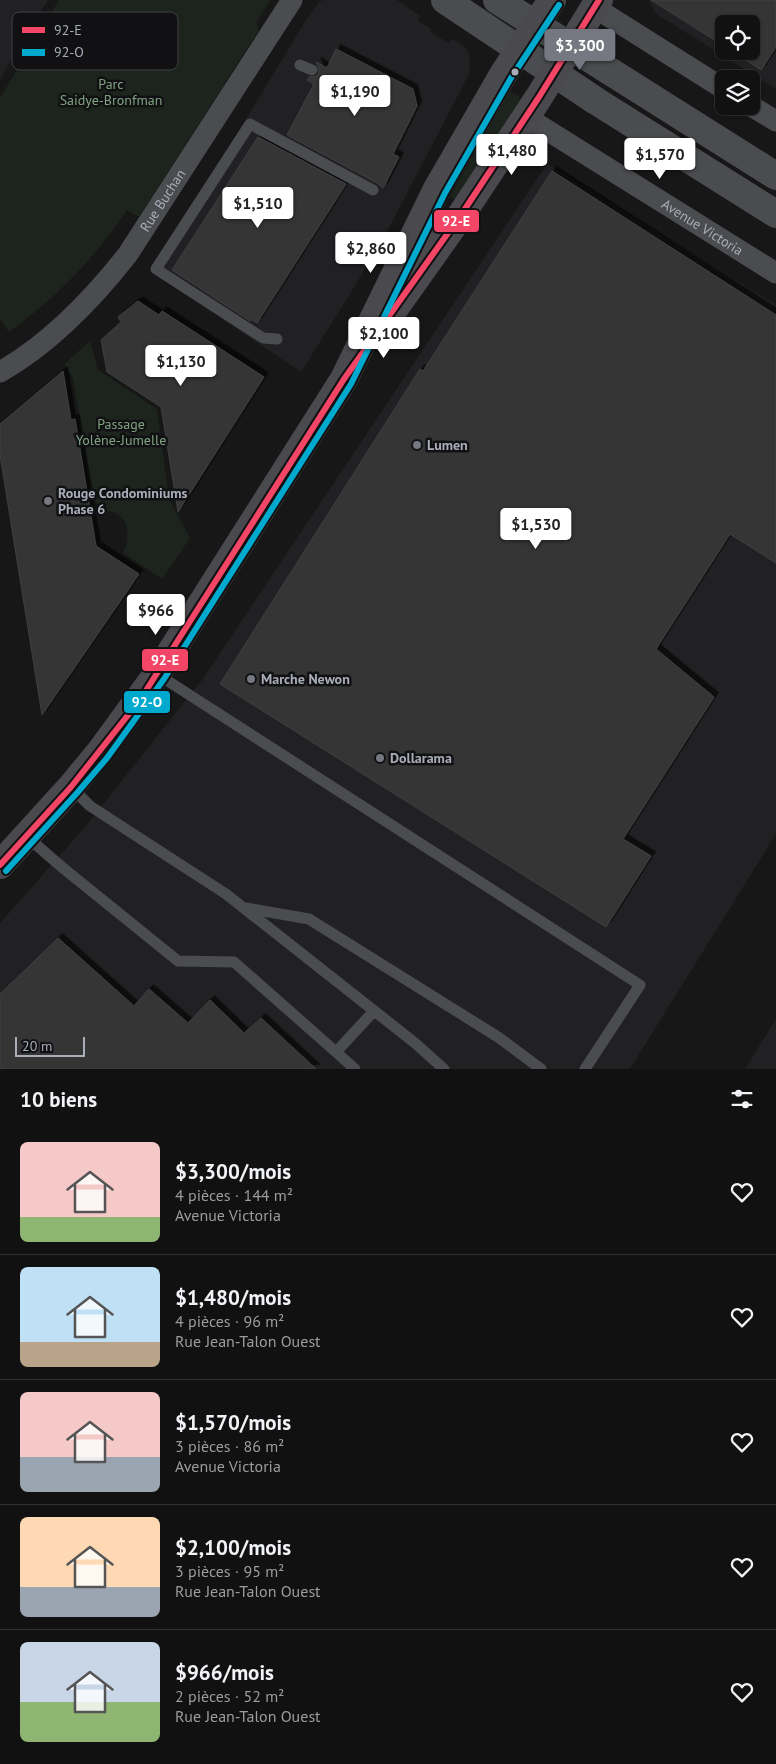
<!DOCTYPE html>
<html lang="fr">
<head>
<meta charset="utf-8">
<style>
  :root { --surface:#111; --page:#1e1f1f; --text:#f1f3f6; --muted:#9c9d9f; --line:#303131; --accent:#757880 }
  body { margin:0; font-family:"PT Sans",sans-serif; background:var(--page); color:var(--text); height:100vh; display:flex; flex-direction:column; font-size:19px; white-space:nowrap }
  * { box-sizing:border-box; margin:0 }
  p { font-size:16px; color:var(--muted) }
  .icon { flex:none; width:28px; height:28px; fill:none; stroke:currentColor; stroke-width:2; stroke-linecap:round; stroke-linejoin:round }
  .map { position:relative; height:1069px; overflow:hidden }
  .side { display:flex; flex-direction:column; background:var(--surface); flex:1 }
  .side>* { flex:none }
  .controls { position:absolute; left:715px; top:15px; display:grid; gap:10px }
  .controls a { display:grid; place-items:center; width:45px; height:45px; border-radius:8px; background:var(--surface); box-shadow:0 1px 4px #0004,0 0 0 1px var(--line); font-size:25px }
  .scale { position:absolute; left:15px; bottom:12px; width:70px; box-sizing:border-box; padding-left:5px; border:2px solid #a8adb8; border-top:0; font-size:14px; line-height:18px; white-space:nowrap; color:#a8adb8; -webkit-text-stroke:4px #111113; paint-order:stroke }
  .price { position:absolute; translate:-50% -42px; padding:0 11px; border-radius:5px; background:#fff; color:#222; font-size:16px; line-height:32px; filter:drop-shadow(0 1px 2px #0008) }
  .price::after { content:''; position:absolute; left:50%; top:30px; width:15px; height:11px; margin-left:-8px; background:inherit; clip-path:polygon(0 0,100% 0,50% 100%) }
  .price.selected { background:var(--accent); color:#fff }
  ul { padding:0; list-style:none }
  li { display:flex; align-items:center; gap:15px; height:125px; padding:0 20px }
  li+li { border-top:1px solid var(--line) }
  li span { display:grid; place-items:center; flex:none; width:140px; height:100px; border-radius:8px; color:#555 }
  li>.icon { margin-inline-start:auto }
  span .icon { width:60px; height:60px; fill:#fffc; stroke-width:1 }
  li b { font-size:21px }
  h2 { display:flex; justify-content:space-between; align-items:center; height:60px; padding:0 20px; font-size:21px }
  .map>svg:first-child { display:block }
</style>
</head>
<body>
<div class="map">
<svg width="776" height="1069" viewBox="0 0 776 1069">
  <defs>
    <filter id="shadow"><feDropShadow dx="4.5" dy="-4.5" stdDeviation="0" flood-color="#0009"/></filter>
  </defs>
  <rect width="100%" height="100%" fill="#171717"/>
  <path fill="#212123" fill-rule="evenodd" d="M0 0H48L0 79Z
    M325 0H397L420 16 418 21 431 29 430 32 449 43 452 39 464 46 469 52 470 67 468 76 389 228 350 294 301 372 151 271 243 124 306 20 320 1Z
    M649 0H776V89L655 13ZM724 24H751V51H724Z
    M547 164 776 305V834L630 1069H0V923L84 828 202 680Z
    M776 1019V1069H745Z"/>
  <path fill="#1d241e" d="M59 0H270L256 23 259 30 139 217 127 210C91 262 59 295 9 332L0 319V98Z
    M511 92 519 96 520 100 457 198 452 199 451 195 508 95Z
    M90 341 98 370 157 409 169 499 190 538 162 579 123 553C129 542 131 521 117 514 113 511 107 511 102 511L92 496 73 378 64 364Z"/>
  <path fill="#353536" stroke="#3f4043" filter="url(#shadow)" d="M651 0H776V47L761 70 732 51H751V24H724V46Z
    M336 49 413 89 417 106 393 154 399 157 383 188 377 183 287 135 314 84 307 80 309 77 316 76 319 72V69L316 62 327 68Z
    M258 137 346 184 257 323 251 319 250 321 172 270Z
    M552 171 776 315V563L730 534 656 649 714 697 623 839 651 856 606 927 220 684 420 369 423 371Z
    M138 301 159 315 162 311 264 377 178 512 161 407 107 372 101 340 121 322 118 317Z
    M63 371 71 420 75 419 96 546 139 574 42 715 0 455V424Z
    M58 938 134 1006 149 989 188 1023 210 1000 244 1033 261 1018 316 1069H0V994Z"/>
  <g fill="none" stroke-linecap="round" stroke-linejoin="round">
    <path stroke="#4b4c50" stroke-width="11" d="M300 65 312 70
      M277 339 263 338 156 269 250 124 373 190
      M157 674 640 985 585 1069
      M71 787 90 806 226 894 415 1043 444 1069
      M26 836 63 868 178 961 234 962 336 1052
      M246 908 309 919 498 1037 541 1069
      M355 1069 336 1052 374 1011"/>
    <g stroke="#4b4c50" stroke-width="21">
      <path d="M594 7 724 89"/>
      <path d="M751 106 776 121"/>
      <path id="s1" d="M526 117 776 273"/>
      <path id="s2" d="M0 372C51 343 92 300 128 254L292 0"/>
    </g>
    <path stroke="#4b4c50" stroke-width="28" d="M445 0 596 101 776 214
      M497 0 776 176"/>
    <path stroke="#4a4a4e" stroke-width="28" d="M390 315 463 212 539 97 599 0
      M0 865 71 787 100 752 157 674 344 379 437 189 504 73 552 0"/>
    <g stroke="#111113" stroke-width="10">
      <path id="bus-1" d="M0 865 71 787 140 700 344 379 463 212 539 97 599 0"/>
    </g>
    <g stroke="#111113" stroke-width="10">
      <path id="bus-2" d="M6 871 77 793 107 758 164 679 351 384 445 193 511 78 559 5"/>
    </g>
    <use href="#bus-1" stroke="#f34667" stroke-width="6"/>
    <use href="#bus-2" stroke="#00a9ce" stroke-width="6"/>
  </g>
  <circle fill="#a8adb8" stroke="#111113" stroke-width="2" cx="515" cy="72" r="4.5"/>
  <g fill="#757880" stroke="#111113" stroke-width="2">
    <circle cx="417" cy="445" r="5"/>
    <circle cx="48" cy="501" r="5"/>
    <circle cx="251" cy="679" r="5"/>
    <circle cx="380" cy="758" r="5"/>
  </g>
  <g text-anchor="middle" stroke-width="5" stroke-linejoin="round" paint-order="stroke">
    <g font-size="14" fill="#7fa381" stroke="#111113">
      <text x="111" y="89">Parc<tspan x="111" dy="16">Saidye-Bronfman</tspan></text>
      <text x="121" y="429">Passage<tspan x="121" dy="16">Yolène-Jumelle</tspan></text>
    </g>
    <g font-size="14" fill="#a8adb8" stroke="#111113">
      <text dy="5" stroke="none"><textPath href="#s2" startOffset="239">Rue Buchan</textPath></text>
      <text dy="5" stroke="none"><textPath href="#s1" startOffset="208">Avenue Victoria</textPath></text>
    </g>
    <g font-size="14" font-weight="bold" fill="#a8adb8" stroke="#111113" text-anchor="start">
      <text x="427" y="450">Lumen</text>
      <text x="58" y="498">Rouge Condominiums<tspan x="58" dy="16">Phase 6</tspan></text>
      <text x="261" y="684">Marche Newon</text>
      <text x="390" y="763">Dollarama</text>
    </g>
  </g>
  <rect x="12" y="12" width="166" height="58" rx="8" fill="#111113" stroke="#3e4045" stroke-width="1"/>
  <rect x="22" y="27" width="23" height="6" fill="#f34667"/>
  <rect x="22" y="49" width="23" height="7" fill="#00a9ce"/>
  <g font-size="14" fill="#a8adb8">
    <text x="54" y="35">92-E</text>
    <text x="54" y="57">92-O</text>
  </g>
  <g stroke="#111113" stroke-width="2">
    <rect x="433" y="209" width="47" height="24" rx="5" fill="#f34667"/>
    <rect x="141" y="648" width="48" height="24" rx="5" fill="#f34667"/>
    <rect x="123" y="690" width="48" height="24" rx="5" fill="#00a9ce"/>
  </g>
  <g font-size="14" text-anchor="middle" font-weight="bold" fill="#fff">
    <text x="456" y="226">92-E</text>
    <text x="165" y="665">92-E</text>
    <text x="147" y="707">92-O</text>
  </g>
</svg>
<div class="controls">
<a><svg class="icon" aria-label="locate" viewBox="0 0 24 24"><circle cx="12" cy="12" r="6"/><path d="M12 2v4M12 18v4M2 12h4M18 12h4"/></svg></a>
<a><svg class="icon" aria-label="layers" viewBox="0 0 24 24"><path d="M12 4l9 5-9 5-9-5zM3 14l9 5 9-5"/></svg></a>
</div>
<div class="scale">20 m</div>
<b class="price selected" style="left:580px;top:71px">$3,300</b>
<b class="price" style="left:355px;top:117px">$1,190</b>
<b class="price" style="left:512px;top:176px">$1,480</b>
<b class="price" style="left:660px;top:180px">$1,570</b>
<b class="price" style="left:258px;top:229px">$1,510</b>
<b class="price" style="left:371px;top:274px">$2,860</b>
<b class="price" style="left:384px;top:359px">$2,100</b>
<b class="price" style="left:181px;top:387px">$1,130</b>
<b class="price" style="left:536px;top:550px">$1,530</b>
<b class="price" style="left:156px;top:636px">$966</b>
</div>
<section class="side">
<h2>10 biens<svg class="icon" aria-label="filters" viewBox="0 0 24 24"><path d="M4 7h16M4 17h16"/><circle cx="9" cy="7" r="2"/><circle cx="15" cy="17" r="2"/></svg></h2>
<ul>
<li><span style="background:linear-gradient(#f6c9c9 75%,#8fb573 0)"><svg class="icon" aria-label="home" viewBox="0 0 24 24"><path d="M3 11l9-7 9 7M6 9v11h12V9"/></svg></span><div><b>$3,300/mois</b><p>4 pièces · 144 m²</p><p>Avenue Victoria</p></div><svg class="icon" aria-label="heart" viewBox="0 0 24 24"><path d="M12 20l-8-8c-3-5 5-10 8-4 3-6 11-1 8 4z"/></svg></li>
<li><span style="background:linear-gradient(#bfe0f5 75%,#b9a48a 0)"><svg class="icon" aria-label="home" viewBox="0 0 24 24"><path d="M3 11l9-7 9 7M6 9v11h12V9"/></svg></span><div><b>$1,480/mois</b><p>4 pièces · 96 m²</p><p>Rue Jean-Talon Ouest</p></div><svg class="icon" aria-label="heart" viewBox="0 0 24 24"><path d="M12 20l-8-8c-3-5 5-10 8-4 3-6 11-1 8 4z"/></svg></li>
<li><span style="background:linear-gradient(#f6c9c9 65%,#9aa5b1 0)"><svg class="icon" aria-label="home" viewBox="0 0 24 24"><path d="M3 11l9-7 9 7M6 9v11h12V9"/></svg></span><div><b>$1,570/mois</b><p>3 pièces · 86 m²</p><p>Avenue Victoria</p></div><svg class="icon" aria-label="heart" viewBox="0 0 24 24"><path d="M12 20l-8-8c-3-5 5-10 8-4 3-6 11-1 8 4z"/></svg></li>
<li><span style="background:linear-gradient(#ffd9b3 70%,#9aa5b1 0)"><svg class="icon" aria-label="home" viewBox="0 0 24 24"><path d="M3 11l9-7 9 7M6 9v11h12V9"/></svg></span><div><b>$2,100/mois</b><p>3 pièces · 95 m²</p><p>Rue Jean-Talon Ouest</p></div><svg class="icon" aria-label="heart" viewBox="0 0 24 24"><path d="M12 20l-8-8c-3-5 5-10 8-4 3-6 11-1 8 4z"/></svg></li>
<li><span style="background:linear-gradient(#c9d6e8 60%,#8fb573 0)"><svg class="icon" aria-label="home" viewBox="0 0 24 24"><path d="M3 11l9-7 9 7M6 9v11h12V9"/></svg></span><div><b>$966/mois</b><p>2 pièces · 52 m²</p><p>Rue Jean-Talon Ouest</p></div><svg class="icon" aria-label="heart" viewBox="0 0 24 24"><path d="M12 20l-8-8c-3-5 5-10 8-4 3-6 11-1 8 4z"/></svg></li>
</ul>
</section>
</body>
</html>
